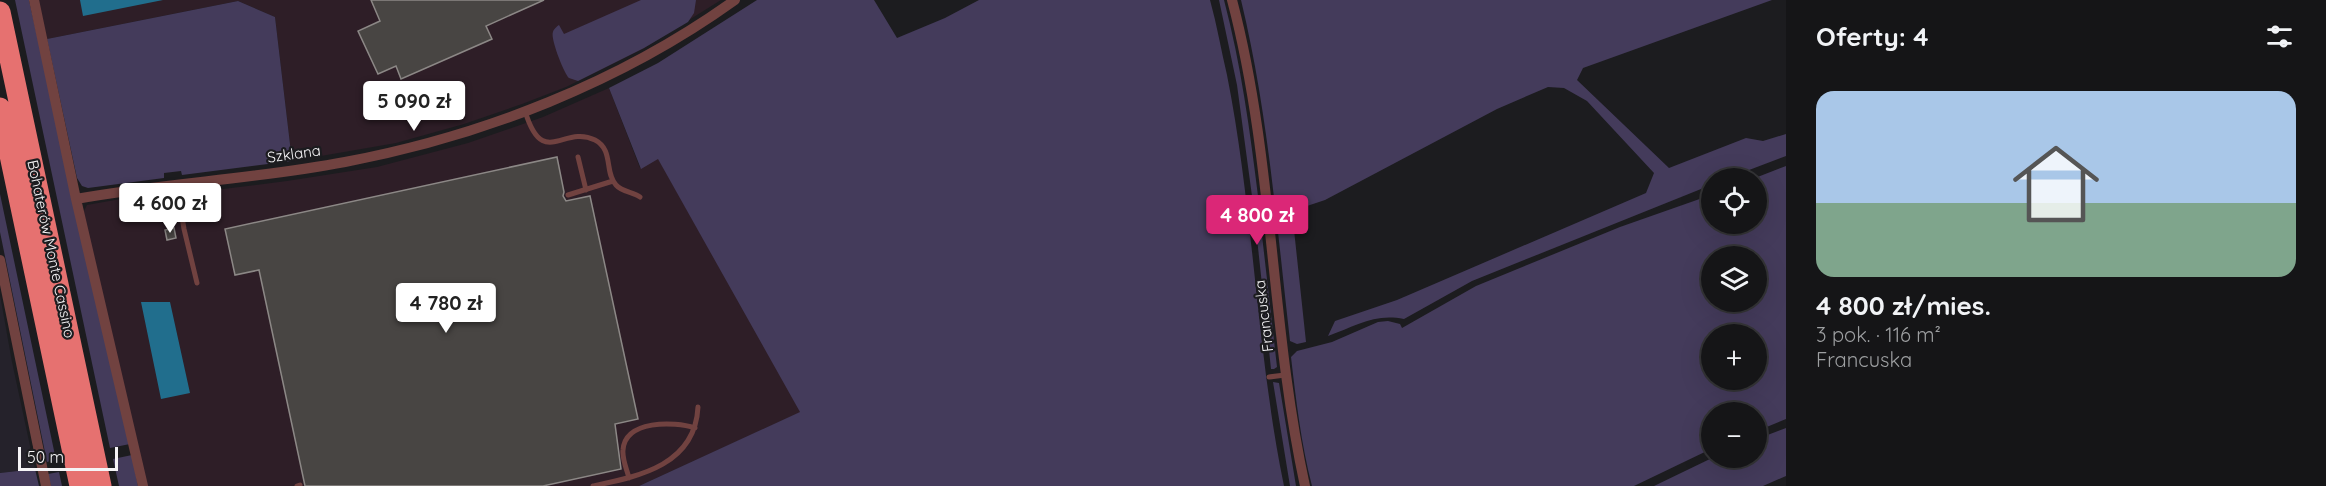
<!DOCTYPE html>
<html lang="pl">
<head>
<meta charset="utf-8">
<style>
  :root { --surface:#151517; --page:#222224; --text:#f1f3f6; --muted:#9d9fa1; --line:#343436; --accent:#db2777 }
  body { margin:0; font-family:Quicksand,sans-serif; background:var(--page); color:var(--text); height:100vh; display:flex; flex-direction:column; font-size:22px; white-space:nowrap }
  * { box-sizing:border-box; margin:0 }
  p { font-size:20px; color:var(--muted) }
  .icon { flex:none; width:33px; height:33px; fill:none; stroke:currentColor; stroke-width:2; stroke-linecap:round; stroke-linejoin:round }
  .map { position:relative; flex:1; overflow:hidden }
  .side { display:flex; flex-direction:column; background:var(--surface); width:540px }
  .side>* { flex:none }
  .controls { position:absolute; left:1701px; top:168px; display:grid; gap:12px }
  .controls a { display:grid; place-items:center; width:66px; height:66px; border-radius:50%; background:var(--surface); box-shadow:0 6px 24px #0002,0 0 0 2px var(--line); font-size:30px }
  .scale { position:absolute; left:18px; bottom:15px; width:100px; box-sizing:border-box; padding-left:6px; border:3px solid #f5f4f6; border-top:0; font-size:16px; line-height:21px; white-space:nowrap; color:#f5f4f6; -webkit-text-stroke:4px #1c1c1f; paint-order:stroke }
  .price { position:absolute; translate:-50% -51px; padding:0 14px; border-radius:6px; background:#fff; color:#222; font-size:20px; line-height:39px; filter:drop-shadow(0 2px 3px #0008) }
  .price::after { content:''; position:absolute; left:50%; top:36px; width:18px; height:14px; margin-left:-9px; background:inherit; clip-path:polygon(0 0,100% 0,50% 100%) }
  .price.active { background:var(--accent); color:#fff }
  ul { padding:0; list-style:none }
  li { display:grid; align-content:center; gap:12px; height:318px; padding:0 30px }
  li+li { border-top:2px solid var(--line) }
  li span { display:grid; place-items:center; height:186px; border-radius:18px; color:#555 }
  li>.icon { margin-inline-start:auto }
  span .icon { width:108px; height:108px; fill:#fffc; stroke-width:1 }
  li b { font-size:26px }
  h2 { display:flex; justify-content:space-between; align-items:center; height:72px; padding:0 30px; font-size:26px }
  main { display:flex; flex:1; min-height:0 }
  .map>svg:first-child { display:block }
</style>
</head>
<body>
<main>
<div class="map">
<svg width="1786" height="486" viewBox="0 0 1786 486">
  <rect width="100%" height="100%" fill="#1c1c1f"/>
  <path fill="#2e1e27" d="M38 0H721L644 48 566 87 522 104 464 124 396 143 292 161 275 17 238 1 47 39Z
    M609 88 640 168 658 158 801 412 639 486H146L83 213 87 205 143 195 160 199 171 208 196 207 204 196 215 190 287 181 377 167 468 143 543 117Z"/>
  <path fill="#25222b" d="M0 295 12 362 35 469 0 473Z"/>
  <path fill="#443b5b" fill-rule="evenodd" d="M15 0H29L130 444 110 448Z
    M641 0H696L694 13 688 22 644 48 578 81C575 80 572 79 569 78 564 73 550 38 553 32 553 30 557 26 559 25L564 34Z
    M757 0H874L897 38 945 18 979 0H1210C1217 25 1221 50 1227 75 1254 211 1256 350 1284 486H639L800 412 658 159 641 169 609 88 658 63Z
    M1219 0H1224C1241 64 1250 131 1258 196L1255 197 1252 196 1237 85Z
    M1241 0H1772L1583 68 1577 80 1669 168 1746 138 1763 141 1786 134V156L1728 178H1712L1711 185 1472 281 1404 319C1374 313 1356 326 1328 336L1335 321 1397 300 1646 193 1654 173 1587 101 1564 88 1548 87 1497 109 1325 200 1292 211 1306 342 1297 344 1290 341C1277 228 1268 112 1241 0Z
    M238 1 275 17 292 161 182 175 181 171 164 173V178L88 188 82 186 77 178 47 39Z
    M1786 166V419L1757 431 1756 412H1712L1711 449 1634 486H1312C1301 443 1296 400 1291 357L1297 351 1332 342 1378 322 1388 321 1400 324 1402 328 1476 286 1620 227 1711 195 1712 224H1756L1755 178ZM1712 256H1756V302H1712ZM1712 334H1756V380H1712Z
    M0 194 56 460 47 462 0 232Z
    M1259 209 1277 367 1274 369H1271L1254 210Z
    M1273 382 1279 383 1296 486H1290Z
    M1786 428V476L1763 486H1654L1712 458H1756L1757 439Z
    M132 455 138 486H119L113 459Z
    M35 469 39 486H0V473Z
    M59 472 62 486H51L48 474Z"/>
  <path fill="#216e8d" d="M80 0H163L83 16Z
    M141 302H170L190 393 161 399Z"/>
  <path fill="#484543" stroke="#8c8886" stroke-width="1.5" d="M371 0H544L486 26 492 39 401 79 396 66 378 74 358 31 380 21Z
    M557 157 564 192 563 196 566 201 590 196 638 419 615 424 621 469 543 486H305L259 270 235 275 225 229Z
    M174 228 176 238 167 240 165 230Z"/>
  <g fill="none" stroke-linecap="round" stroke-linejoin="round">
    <path stroke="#714240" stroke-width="5" d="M525 111C543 170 563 124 595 140 614 150 604 172 616 185 622 192 633 192 640 197
      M578 157 586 190
      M177 186 184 229 197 283
      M568 195 613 181
      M1251 204 1266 203
      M1269 377 1285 375
      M629 478C627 470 622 459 623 450 625 420 674 421 695 428
      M297 486 300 485
      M593 486C640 476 695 465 698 407"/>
    <path stroke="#714240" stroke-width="10" d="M34 0 76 199 143 486
      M1232 0C1274 159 1270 326 1305 486
      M76 199C165 183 256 179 345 162 483 136 621 82 735 0
      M0 260 46 486"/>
    <path stroke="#e67170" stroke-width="21" d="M0 12 101 486
      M0 108 80 486"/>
  </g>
  <g text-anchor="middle" stroke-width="4.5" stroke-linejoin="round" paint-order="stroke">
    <g font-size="15" fill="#f5f4f6" stroke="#1c1c1f">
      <text transform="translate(294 154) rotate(-8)" y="5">Szklana</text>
      <text transform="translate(51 249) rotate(78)" y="5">Bohaterów Monte Cassino</text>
      <text transform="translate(1264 316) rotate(-97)" y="5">Francuska</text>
    </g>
  </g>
</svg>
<div class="controls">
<a><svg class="icon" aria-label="locate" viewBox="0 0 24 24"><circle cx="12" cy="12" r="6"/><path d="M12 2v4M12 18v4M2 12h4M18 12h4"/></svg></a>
<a><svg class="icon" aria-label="layers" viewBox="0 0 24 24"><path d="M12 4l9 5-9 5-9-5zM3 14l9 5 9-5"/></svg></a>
<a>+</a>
<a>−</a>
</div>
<div class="scale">50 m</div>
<b class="price" style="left:414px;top:132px">5 090 zł</b>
<b class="price" style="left:170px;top:234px">4 600 zł</b>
<b class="price active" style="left:1257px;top:246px">4 800 zł</b>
<b class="price" style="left:446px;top:334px">4 780 zł</b>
</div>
<section class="side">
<h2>Oferty: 4<svg class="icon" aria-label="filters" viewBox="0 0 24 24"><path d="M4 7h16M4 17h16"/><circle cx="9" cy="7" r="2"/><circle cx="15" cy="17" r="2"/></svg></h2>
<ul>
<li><span style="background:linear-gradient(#a9c7e8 60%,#7fa58c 0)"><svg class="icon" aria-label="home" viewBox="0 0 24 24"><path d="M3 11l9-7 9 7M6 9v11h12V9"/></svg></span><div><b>4 800 zł/mies.</b><p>3 pok. · 116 m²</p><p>Francuska</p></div></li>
</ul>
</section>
</main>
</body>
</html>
